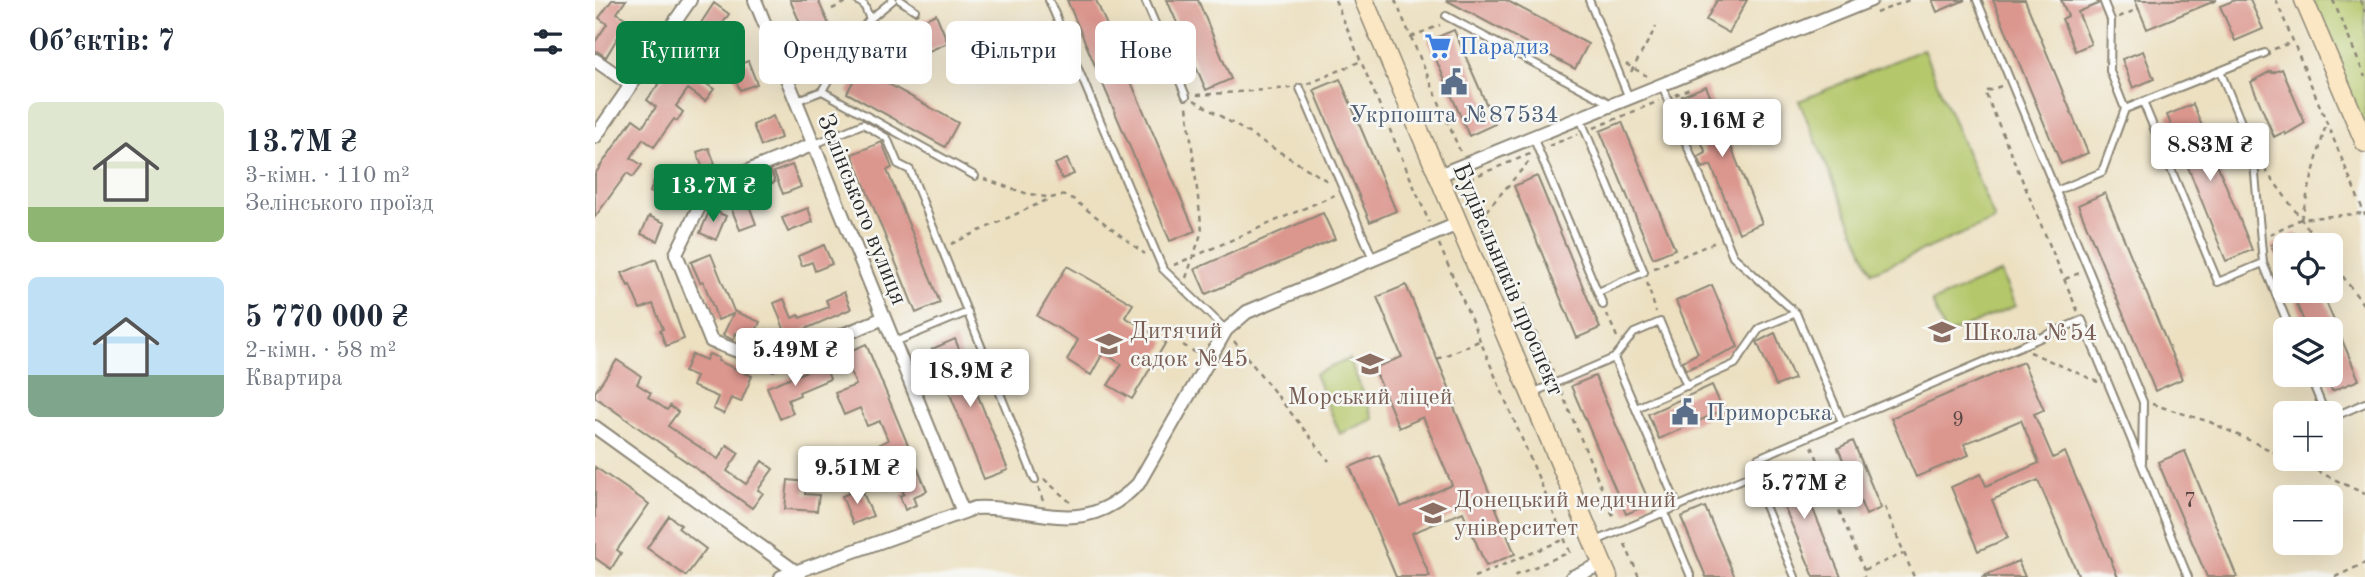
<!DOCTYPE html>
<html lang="uk">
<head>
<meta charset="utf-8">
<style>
  :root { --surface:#fff; --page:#f6f6f7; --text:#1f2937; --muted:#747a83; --accent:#0b8043 }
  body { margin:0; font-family:"Old Standard TT",serif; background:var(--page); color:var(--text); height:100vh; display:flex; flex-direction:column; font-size:26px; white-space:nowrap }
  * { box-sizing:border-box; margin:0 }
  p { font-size:23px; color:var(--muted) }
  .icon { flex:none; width:38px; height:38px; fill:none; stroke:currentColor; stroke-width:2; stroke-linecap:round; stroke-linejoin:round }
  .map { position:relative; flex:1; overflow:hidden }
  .drawer { display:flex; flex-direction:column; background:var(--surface); width:595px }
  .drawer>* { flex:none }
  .banner { position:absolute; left:21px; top:21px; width:665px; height:63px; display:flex; gap:14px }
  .controls { position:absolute; left:1678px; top:233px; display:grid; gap:14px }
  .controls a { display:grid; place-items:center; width:70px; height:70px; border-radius:10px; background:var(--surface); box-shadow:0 7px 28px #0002; font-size:35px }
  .price { position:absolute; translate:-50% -60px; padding:0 16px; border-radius:7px; background:#fff; color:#222; font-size:23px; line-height:46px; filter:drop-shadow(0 2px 4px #0008) }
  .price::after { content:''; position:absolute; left:50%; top:42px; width:21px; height:16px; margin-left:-10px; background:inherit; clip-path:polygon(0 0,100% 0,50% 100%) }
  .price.current { background:var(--accent); color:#fff }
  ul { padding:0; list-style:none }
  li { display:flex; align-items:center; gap:21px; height:175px; padding:0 28px }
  li span { display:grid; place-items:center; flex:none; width:196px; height:140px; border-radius:10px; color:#555 }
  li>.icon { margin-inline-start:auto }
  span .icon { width:84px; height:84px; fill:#fffc; stroke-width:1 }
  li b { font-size:30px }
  h2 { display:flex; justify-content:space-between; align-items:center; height:84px; padding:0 28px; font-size:30px }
  .pill { padding:0 24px; border-radius:10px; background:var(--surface); box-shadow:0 7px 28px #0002; font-size:24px; line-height:63px }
  .pill.current { background:var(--accent); color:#fff }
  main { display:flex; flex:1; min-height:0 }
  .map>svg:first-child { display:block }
</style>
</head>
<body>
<main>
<section class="drawer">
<h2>Об’єктів: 7<svg class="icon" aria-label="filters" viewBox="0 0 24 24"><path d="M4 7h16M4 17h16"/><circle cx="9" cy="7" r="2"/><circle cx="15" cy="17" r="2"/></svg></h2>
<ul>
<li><span style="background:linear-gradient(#dfe7d0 75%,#8fb573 0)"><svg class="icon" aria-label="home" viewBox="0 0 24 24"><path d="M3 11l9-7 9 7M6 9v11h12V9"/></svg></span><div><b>13.7M ₴</b><p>3-кімн. · 110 m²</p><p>Зелінського проїзд</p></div></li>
<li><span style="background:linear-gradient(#bfe0f5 70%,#7fa58c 0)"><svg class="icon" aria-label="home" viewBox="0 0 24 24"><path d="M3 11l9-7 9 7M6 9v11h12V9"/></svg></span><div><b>5 770 000 ₴</b><p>2-кімн. · 58 m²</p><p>Квартира</p></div></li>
</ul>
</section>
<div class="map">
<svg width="1770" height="577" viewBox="0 0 1770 577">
  <rect width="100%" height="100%" fill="#f6f6f2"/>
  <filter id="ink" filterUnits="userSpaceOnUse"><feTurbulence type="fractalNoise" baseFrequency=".0143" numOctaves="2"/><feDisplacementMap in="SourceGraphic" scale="14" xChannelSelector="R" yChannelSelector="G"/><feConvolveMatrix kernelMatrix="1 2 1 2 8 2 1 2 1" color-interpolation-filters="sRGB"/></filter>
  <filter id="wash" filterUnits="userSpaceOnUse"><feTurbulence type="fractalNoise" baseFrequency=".00686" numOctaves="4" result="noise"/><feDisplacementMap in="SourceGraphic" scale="28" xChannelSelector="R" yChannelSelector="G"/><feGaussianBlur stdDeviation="1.57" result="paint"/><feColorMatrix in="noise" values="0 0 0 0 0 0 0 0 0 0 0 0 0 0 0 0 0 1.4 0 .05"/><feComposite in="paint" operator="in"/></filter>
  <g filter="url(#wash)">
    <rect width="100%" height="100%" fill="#ece0c1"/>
    <path fill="#b4c76b" stroke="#70794b" stroke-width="2" d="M1714 0H1770V136Z
      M1328 49 1400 220 1277 272 1204 101Z
      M1406 272 1420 306 1351 335 1337 302Z
      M754 359 779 419 745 434 720 374Z"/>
    <g id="blocks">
      <path fill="#db968e" d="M17 0H31L22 13 33 20 11 57 0 50V42L12 24 4 18Z
        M195 0H223L236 29 212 39Z
        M472 0H501L600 231 575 241Z
        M572 0H603L636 79 611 90Z
        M851 0H911L993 44 980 69Z
        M1122 0H1152L1134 33 1111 20Z
        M1337 0H1370L1342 12Z
        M1398 0H1430L1493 153 1466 164Z
        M1466 0H1502L1503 4 1483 12 1496 44 1480 51 1467 19 1473 16Z
        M1540 0H1622L1552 29Z
        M1640 0H1655L1668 29 1640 41 1625 6Z
        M119 3 134 14 128 23 137 30 125 47 148 63 153 61 162 84 145 90 135 66 133 69 115 56 101 77 119 89 110 101 93 89 81 106 88 112 82 121 79 119 59 147 48 139 36 158 47 165 38 177 32 173 0 217V174L38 119 48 126 61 107 52 100 89 49Z
        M341 14 353 43 334 51 321 23Z
        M859 30 900 124 874 136 833 41Z
        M1548 51 1559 79 1538 88 1527 59Z
        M265 68 363 123 350 147 252 93Z
        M1687 69 1710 123 1690 135 1689 132 1679 137 1656 82 1676 71 1677 73Z
        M745 79 801 211 775 222 719 90Z
        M1111 86 1167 223 1144 233 1116 165 1108 168 1103 157 1111 153 1087 96Z
        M1598 104 1657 250 1631 261 1572 115Z
        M178 116 186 138 166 146 158 125Z
        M1027 122 1080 249 1058 258 1005 131Z
        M287 142 297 168 292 170 345 303 321 313 257 154Z
        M114 148 120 164 108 169 102 152Z
        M472 159 479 174 467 179 460 164Z
        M197 165 206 187 188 194 179 172Z
        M73 169 91 177 80 202 55 192 59 181 67 185Z
        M176 171 180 182 166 188 162 177Z
        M942 176 1005 328 982 338 919 186Z
        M149 192 161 224 145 230 132 198Z
        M1510 193 1587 379 1560 391 1483 205Z
        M213 208 218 222 193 232 187 218Z
        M115 209 131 216 121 240 105 233Z
        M728 213 740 239 611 294 600 269Z
        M54 216 70 223 63 241 46 234Z
        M1701 233 1707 245H1690V276L1676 245Z
        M229 245 237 264 220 271 217 262 207 266 203 256Z
        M116 254 139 311 165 322 157 340 141 333 138 340 128 335 138 314 123 320 108 281 105 282 96 262Z
        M61 259 89 339 71 346 65 330 68 329 58 304 45 309 35 285 33 286 27 273Z
        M472 266 538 304 530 317 571 342 537 399 513 385 527 364 508 353 496 375 472 360 483 340 442 316Z
        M811 285 861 404 858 405 920 554 891 566 868 512 817 533 835 577H801L755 467 784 455 806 507 857 485 828 417 804 428 779 368 807 357 782 297Z
        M1117 285 1143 347 1091 370 1088 361 1103 353 1081 301Z
        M1696 290H1726L1764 380 1737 391 1730 374H1736V329H1712Z
        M249 292 256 309 210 329 211 332 193 339 179 303 189 299 197 318 204 315 205 318 234 307 231 300Z
        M1180 333 1199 379 1181 386 1162 342Z
        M360 339 413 470 389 479 337 349Z
        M271 344 332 491 318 497 321 505 310 510 305 496 309 494 295 460 292 462 285 444 293 440 285 421 272 426 265 408 249 415 240 393 261 385 248 354Z
        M97 354 111 360 114 354 124 358 123 361 157 376 146 402 136 398 129 414 118 409 123 397 97 386 101 377 89 372Z
        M22 360 46 376 42 384 56 393 53 397 72 410 75 406 83 412 73 426 123 459 132 445 144 453 132 471 151 484 167 461 178 469 163 490 168 493 157 508 0 397V392Z
        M1428 362 1449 410 1439 414 1458 458 1470 452 1523 577H1484L1443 480 1397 500 1413 538 1383 551 1356 487 1386 474 1391 486 1444 463 1426 420 1369 444 1374 455 1321 477 1296 418Z
        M229 364 235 379 204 392 205 395 193 400 198 413 185 419 172 387Z
        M1000 376 1055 504 1031 514 976 386Z
        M1117 385 1128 410 1064 439 1053 414Z
        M1258 441 1286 508 1271 515 1243 448Z
        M1590 451 1642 577H1612L1571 481 1563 462Z
        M1198 461 1246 577H1219L1208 551 1174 471Z
        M0 467 54 504 22 550 26 553 16 569 0 558Z
        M193 480 211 482 210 494 224 495 222 511 190 509Z
        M266 488 278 516 258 524 247 496Z
        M1110 507 1140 577H1111L1086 517Z
        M74 516 86 525 83 528 111 549 91 576 52 548Z
        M1423 561 1430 577H1387Z"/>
    </g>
  </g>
  <g filter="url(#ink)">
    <use href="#blocks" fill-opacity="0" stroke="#8c8676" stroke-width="2"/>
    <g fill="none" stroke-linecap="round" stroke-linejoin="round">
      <g stroke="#8c8676" stroke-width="10">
        <path id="lane" d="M262 0 269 5 275 19
          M305 0 320 10
          M454 0 568 269 631 330
          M550 0 591 96
          M994 0 1034 98
          M1382 0 1548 402 1547 462
          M851 16 1016 104
          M1625 71 1658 152 1668 263 1695 329
          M1067 85 1138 256 1201 313 1247 422
          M705 88 778 259
          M227 91 380 176
          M201 101 227 91 253 45 275 19 298 0
          M1548 102 1623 282 1668 263
          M1530 109 1670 53
          M985 118 1049 272 1003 292
          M938 137 1008 305
          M220 144 268 124 292 138 303 164 315 170 440 480
          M1461 191 1507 172 1530 109 1515 71 1516 20 1508 0
          M300 342 373 312
          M1019 358 1083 507
          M1714 374 1730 413
          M937 393 1019 358 1039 333 1065 322 1092 386
          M1041 408 1140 364 1165 328 1201 313
          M1736 418 1770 403
          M1069 512 1096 577
          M1001 541 1157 475
          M1200 577 1157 475 1163 458 1487 320 1593 577"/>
      </g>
      <g stroke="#8c8676" stroke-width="16">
        <path id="street" d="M160 0 368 512
          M0 60 36 85
          M0 137 95 0
          M219 144 114 187 81 254 116 341 177 364 289 318
          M844 175 1276 0
          M0 427 204 574
          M186 577 380 508C447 505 485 541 543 484L631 330 652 312 865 223
          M977 577 1007 564"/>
      </g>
      <g stroke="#8c8676" stroke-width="21">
        <path id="secondary" d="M769 0 1013 577
          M1709 0 1770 143"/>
      </g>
      <path stroke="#8c8676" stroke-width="2.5" stroke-dasharray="5 5" stroke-linecap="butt" d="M740 0 834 222
        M800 0 865 151
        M1681 0 1770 215
        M1738 0 1770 77
        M1765 0 1770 12
        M237 9 254 1
        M1281 13 1314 0
        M1524 17 1543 9
        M816 37 845 25
        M1679 49 1698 42
        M1031 64 1052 76
        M1036 72 1061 27
        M713 84 764 62
        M1406 86 1390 92 1483 312
        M602 95 696 88
        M1080 95 1094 89
        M599 100 734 182
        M999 128 1064 101
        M954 146 983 134
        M935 154 876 178 959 375
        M1670 169 1725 245
        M389 179 430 193 456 198
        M891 211 937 158
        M1706 219 1731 124
        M1675 234 1706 219 1769 213
        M356 244 456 198 467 195 478 199 550 254
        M844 244 975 552 916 577
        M1736 260 1770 307
        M579 265 740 195
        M1059 268 1123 241
        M591 278 607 231 592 106
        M1470 279 1484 273
        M1052 282 1061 312
        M1012 314 1022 337
        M639 341 734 461
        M588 345 603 354
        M1435 352 1503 382
        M842 359 884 341
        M966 391 1019 518
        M1557 404 1615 422 1690 457
        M1217 446 1269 570V577
        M1695 458 1770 494
        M449 479 475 502
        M443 487 448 501
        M1290 507 1319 577
        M1030 544 1044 577
        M1269 570 1308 554
        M879 577 970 539
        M1740 577 1770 563"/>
      <use href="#lane" stroke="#fff" stroke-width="6"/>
      <use href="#street" stroke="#fff" stroke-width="12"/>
      <use href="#secondary" stroke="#fbe7c3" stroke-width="18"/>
    </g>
  </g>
  <defs>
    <g id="supermarket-bare" transform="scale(2.1)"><path d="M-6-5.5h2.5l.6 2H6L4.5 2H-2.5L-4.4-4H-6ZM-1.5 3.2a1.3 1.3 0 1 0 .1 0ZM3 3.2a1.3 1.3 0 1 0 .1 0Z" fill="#3f7fe0" stroke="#f6f6f2" stroke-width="2.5" paint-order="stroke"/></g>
    <g id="civic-bare" transform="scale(2.1)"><path d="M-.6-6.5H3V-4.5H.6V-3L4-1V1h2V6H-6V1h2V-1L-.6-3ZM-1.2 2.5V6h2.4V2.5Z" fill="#5c6f8a" stroke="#f6f6f2" stroke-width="2.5" paint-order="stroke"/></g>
    <g id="school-bare" transform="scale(2.1)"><path d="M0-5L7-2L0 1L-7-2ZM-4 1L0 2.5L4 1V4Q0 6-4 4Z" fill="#8d6e63" stroke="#f6f6f2" stroke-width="2.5" paint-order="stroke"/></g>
    <g id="university-bare" transform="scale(2.1)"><path d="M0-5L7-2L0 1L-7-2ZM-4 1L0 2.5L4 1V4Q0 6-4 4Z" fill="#8d6e63" stroke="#f6f6f2" stroke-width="2.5" paint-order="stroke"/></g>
  </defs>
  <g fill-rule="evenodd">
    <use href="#supermarket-bare" x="843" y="46"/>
    <use href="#civic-bare" x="859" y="82"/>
    <use href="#school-bare" x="1347" y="332"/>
    <use href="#school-bare" x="514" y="344"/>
    <use href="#school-bare" x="775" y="364"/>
    <use href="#civic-bare" x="1090" y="412"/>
    <use href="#university-bare" x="838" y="513"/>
  </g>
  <g text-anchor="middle" stroke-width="5" stroke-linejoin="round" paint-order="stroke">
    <g font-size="21" fill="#574644">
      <text x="1363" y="426">9</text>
      <text x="1595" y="507">7</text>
    </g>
    <g font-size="24" fill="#366cbe" stroke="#f6f6f2" text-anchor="start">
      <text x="864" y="54">Парадиз</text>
    </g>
    <g font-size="24" fill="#4e5e75" stroke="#f6f6f2">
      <text x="859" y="122">Укрпошта №87534</text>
      <text x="1111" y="420" text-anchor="start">Приморська</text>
    </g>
    <g font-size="24" fill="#2b2b2b" stroke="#f6f6f2">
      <text transform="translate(268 209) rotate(68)" y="8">Зелінського вулиця</text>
      <text transform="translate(914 279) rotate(67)" y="8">Будівельників проспект</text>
    </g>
    <g font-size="24" fill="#785e54" stroke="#f6f6f2" text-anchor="start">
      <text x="535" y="338">Дитячий<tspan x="535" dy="28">садок №45</tspan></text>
      <text x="1368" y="340">Школа №54</text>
      <text x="775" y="404" text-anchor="middle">Морський ліцей</text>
      <text x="859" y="507">Донецький медичний<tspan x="859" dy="28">університет</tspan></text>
    </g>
  </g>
</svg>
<div class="controls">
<a><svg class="icon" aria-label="locate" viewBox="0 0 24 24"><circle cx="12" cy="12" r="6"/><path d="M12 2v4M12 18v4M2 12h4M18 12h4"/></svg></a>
<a><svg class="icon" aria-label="layers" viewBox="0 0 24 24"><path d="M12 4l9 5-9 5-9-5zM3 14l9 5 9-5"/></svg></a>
<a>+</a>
<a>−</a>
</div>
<b class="price" style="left:1127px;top:159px">9.16M ₴</b>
<b class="price" style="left:1615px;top:183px">8.83M ₴</b>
<b class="price current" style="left:118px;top:224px">13.7M ₴</b>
<b class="price" style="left:200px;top:388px">5.49M ₴</b>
<b class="price" style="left:375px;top:409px">18.9M ₴</b>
<b class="price" style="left:262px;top:506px">9.51M ₴</b>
<b class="price" style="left:1209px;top:521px">5.77M ₴</b>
<div class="banner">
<a class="pill current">Купити</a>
<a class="pill">Орендувати</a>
<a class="pill">Фільтри</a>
<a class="pill">Нове</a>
</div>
</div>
</main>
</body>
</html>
